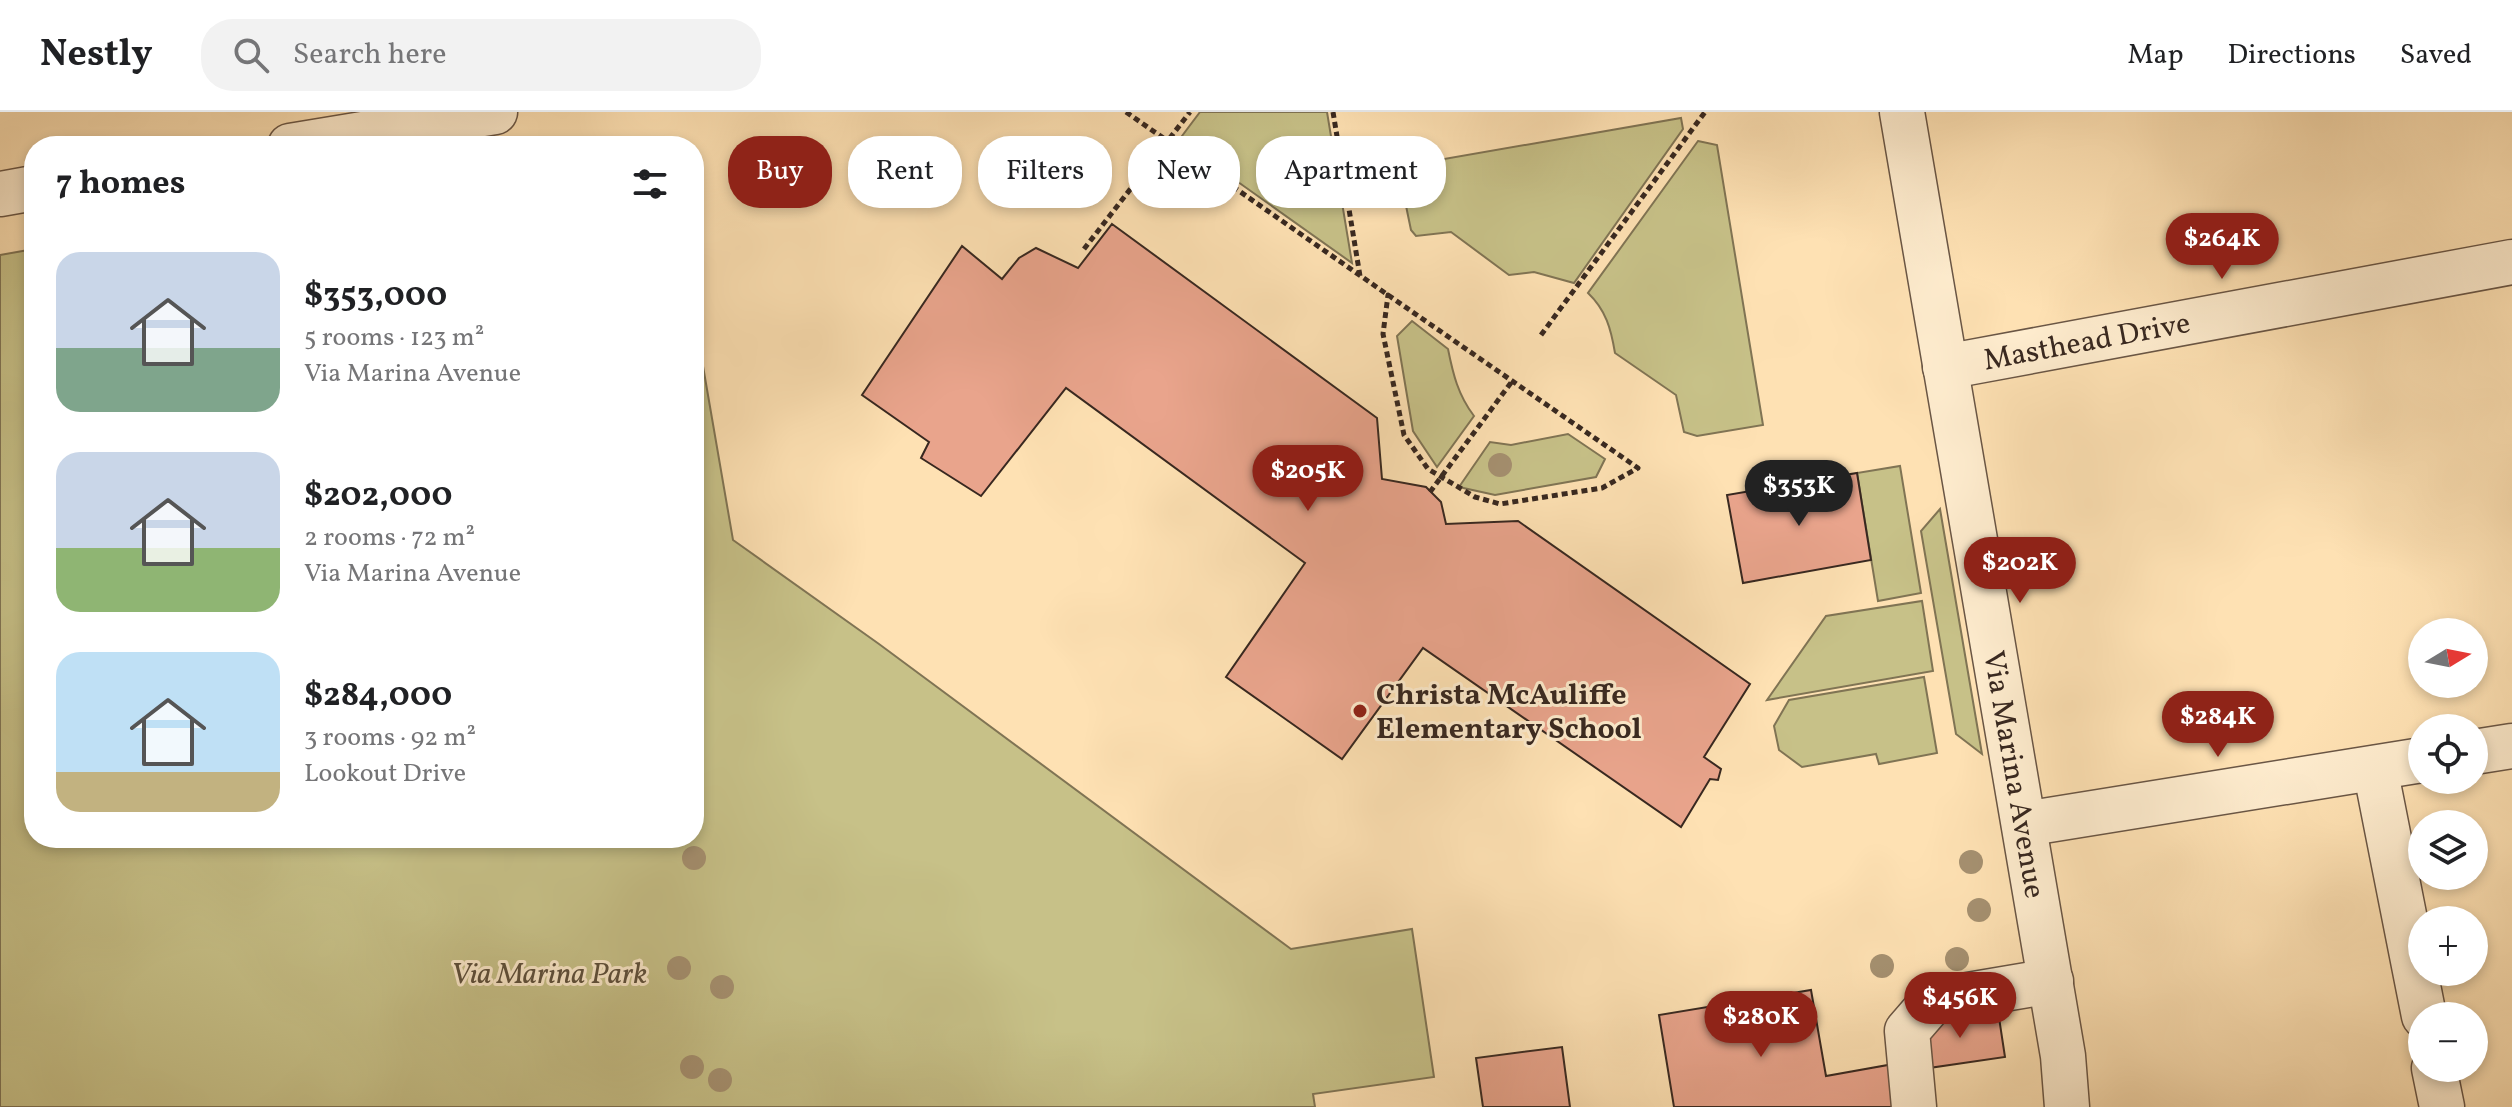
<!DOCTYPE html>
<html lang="en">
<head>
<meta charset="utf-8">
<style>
  :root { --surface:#fff; --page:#f2f2f2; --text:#202124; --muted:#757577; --line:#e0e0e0; --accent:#8f2418 }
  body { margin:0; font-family:Vollkorn,serif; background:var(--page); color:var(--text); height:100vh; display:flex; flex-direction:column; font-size:30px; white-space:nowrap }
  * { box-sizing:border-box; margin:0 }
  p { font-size:26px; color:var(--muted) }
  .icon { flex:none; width:44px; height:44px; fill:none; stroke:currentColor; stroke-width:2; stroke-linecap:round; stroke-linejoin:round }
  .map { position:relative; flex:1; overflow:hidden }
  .panel { position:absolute; left:24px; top:24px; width:680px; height:712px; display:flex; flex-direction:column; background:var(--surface); border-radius:32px; box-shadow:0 4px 12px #0003 }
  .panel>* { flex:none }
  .hud { position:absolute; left:728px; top:24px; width:760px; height:72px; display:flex; gap:16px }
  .needle { width:52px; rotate:80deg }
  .tools { position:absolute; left:2408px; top:506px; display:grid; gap:16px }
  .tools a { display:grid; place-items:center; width:80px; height:80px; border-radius:50%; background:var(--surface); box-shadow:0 4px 12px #0003; font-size:40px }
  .price { position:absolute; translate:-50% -68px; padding:0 18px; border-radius:28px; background:var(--accent); color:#fff; font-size:26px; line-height:52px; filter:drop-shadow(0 2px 4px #0008) }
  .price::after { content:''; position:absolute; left:50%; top:48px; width:24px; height:18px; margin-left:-12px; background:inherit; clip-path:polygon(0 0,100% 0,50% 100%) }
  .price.selected { background:#222; color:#fff }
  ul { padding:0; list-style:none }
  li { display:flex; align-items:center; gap:24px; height:200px; padding:0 32px }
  li span { display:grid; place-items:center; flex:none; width:224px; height:160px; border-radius:24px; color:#555 }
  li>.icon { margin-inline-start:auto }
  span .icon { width:96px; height:96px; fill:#fffc; stroke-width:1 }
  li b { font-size:34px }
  h2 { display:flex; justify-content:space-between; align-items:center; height:96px; padding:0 32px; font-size:34px }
  .chip { padding:0 28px; border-radius:32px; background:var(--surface); box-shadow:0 4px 12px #0003; font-size:28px; line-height:72px }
  .chip.selected { background:var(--accent); color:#fff }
  header { display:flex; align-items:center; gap:48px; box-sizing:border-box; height:112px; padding:0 40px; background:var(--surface); border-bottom:2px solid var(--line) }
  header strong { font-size:38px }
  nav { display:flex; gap:44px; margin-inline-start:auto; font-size:28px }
  .search { width:560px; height:72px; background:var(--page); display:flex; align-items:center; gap:20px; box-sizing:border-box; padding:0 28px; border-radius:32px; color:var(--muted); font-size:30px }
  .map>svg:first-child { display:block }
</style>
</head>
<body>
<header>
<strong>Nestly</strong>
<div class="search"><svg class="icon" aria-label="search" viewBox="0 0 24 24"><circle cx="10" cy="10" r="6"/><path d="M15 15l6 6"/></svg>Search here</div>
<nav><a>Map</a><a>Directions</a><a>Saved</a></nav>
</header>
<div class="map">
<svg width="2512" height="995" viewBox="0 0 2512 995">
  <rect width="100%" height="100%" fill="#fee1b3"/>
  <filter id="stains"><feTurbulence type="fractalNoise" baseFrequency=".0025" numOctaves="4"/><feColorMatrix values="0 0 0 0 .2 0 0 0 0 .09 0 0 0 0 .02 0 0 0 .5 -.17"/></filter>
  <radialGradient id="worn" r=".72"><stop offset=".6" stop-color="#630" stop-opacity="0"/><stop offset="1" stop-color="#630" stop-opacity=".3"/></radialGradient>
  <path fill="#c7c188" stroke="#807454" stroke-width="2" d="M1200 0H1327L1352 151 1179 28Z
    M1681 6 1683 17 1574 171 1534 160 1509 163 1451 120 1416 124 1411 118 1398 55Z
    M1698 29 1717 33 1763 313 1697 324 1684 320 1676 283 1615 241C1611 217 1606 198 1588 181Z
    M34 137V726H694V202L733 428 879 532 1291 837 1412 817 1434 965 1313 982 1315 995H0V143Z
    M1412 209 1448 237C1453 262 1458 283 1474 304L1437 355 1413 319 1397 224Z
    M1568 322 1605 347 1596 365 1495 383 1459 375 1490 330 1511 333Z
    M1900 354 1921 481 1878 489 1857 361Z
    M1940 397 1982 642 1956 622 1921 419Z
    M1922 489 1933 559 1767 588 1826 504Z
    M1924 565 1937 641 1879 652 1876 642 1802 655 1779 638 1774 614 1789 588Z"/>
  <path fill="#e9a48c" stroke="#382820" stroke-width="2" d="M1112 112 1377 306 1382 367 1426 375 1441 390 1446 412 1518 409 1750 572 1704 645 1721 657 1718 668 1710 667 1681 715 1423 536 1342 647 1226 565 1305 451 1066 276 981 384 921 346 929 330 862 283 962 134 1002 167 1019 146 1036 136 1078 156Z
    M1857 361 1871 448 1743 471 1727 383Z
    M1811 878 1826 964 1888 953 1896 995H1674L1659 903Z
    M1998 899 2005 945 1922 957 1916 911Z
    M1562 935 1570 995H1483L1476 946Z"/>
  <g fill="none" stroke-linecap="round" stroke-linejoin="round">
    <g stroke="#6a5645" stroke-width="47">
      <g id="minor">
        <path id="s1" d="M1902 0 2063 944 2067 995"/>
        <path d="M290 34 495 0"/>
        <path d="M0 82 34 76"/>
        <path id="s2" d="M1945 255 2512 150"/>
        <path d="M2474 640 2512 634"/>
        <path d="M2375 656 2424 904"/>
        <path d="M2024 712 2422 648"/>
        <path d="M2434 956 2442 995"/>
        <path d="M1914 995 1907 919 1933 889 2051 869"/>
      </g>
    </g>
    <path stroke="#382820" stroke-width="5" stroke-dasharray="6 4" stroke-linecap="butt" d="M1126 0 1388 183
      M1333 0 1360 164
      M1084 137 1190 0
      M1388 183 1638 356 1602 376 1500 392 1475 385 1428 357 1404 323 1383 222Z
      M1541 223 1705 0
      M1430 380 1513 268"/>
    <use href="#minor" stroke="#feecce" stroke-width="44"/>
  </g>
  <g fill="#a59070">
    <circle cx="1500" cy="353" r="12"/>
    <circle cx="694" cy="746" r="12"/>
    <circle cx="1971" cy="750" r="12"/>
    <circle cx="1979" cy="798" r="12"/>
    <circle cx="1957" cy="847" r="12"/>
    <circle cx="1882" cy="854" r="12"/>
    <circle cx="679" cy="856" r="12"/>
    <circle cx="722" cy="875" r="12"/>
    <circle cx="692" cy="955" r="12"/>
    <circle cx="720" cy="968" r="12"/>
  </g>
  <circle fill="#8f2418" stroke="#feecce" stroke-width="3" cx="1360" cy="599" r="8"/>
  <g text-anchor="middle" stroke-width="6" stroke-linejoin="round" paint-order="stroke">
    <g font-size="30" fill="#382820" stroke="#feecce">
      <text dy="10" stroke="none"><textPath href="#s2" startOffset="144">Masthead Drive</textPath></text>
      <text dy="10" stroke="none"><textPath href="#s1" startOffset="672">Via Marina Avenue</textPath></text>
    </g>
    <g font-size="30" font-weight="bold" fill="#382820" stroke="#feecce" text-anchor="start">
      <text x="1376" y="592">Christa McAuliffe<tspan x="1376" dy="34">Elementary School</tspan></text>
    </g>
    <g font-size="30" font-style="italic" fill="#5c4e3a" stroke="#feecce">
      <text x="549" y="871">Via Marina Park</text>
    </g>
  </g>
  <rect width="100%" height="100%" filter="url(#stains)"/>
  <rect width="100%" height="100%" fill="url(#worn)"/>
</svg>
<div class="tools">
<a><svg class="needle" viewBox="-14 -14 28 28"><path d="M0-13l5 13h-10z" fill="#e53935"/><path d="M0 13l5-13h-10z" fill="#757577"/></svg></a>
<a><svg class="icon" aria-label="locate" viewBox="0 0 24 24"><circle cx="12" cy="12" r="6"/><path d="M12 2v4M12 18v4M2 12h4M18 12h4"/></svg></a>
<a><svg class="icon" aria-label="layers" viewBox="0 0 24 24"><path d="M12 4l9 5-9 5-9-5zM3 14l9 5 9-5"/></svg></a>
<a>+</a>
<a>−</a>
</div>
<b class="price" style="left:2222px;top:169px">$264K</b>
<b class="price" style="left:1308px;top:401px">$205K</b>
<b class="price selected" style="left:1799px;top:416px">$353K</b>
<b class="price" style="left:2020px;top:493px">$202K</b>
<b class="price" style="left:2218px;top:647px">$284K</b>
<b class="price" style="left:1960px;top:928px">$456K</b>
<b class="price" style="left:1761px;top:947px">$280K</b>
<div class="hud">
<a class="chip selected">Buy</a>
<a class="chip">Rent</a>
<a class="chip">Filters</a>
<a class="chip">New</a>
<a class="chip">Apartment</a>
</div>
<section class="panel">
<h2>7 homes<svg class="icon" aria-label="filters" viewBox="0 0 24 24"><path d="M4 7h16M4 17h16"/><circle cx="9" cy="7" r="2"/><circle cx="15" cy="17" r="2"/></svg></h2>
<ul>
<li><span style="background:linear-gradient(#c9d6e8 60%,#7fa58c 0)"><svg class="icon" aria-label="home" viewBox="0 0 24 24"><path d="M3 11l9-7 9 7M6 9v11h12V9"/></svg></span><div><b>$353,000</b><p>5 rooms · 123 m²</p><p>Via Marina Avenue</p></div></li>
<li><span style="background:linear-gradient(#c9d6e8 60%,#8fb573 0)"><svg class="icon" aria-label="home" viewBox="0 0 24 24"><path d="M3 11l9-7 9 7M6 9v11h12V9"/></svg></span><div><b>$202,000</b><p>2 rooms · 72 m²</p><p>Via Marina Avenue</p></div></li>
<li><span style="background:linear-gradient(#bfe0f5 75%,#c2b280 0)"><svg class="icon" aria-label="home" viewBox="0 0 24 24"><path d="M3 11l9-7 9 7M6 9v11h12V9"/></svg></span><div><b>$284,000</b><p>3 rooms · 92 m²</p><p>Lookout Drive</p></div></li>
</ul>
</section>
</div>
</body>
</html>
